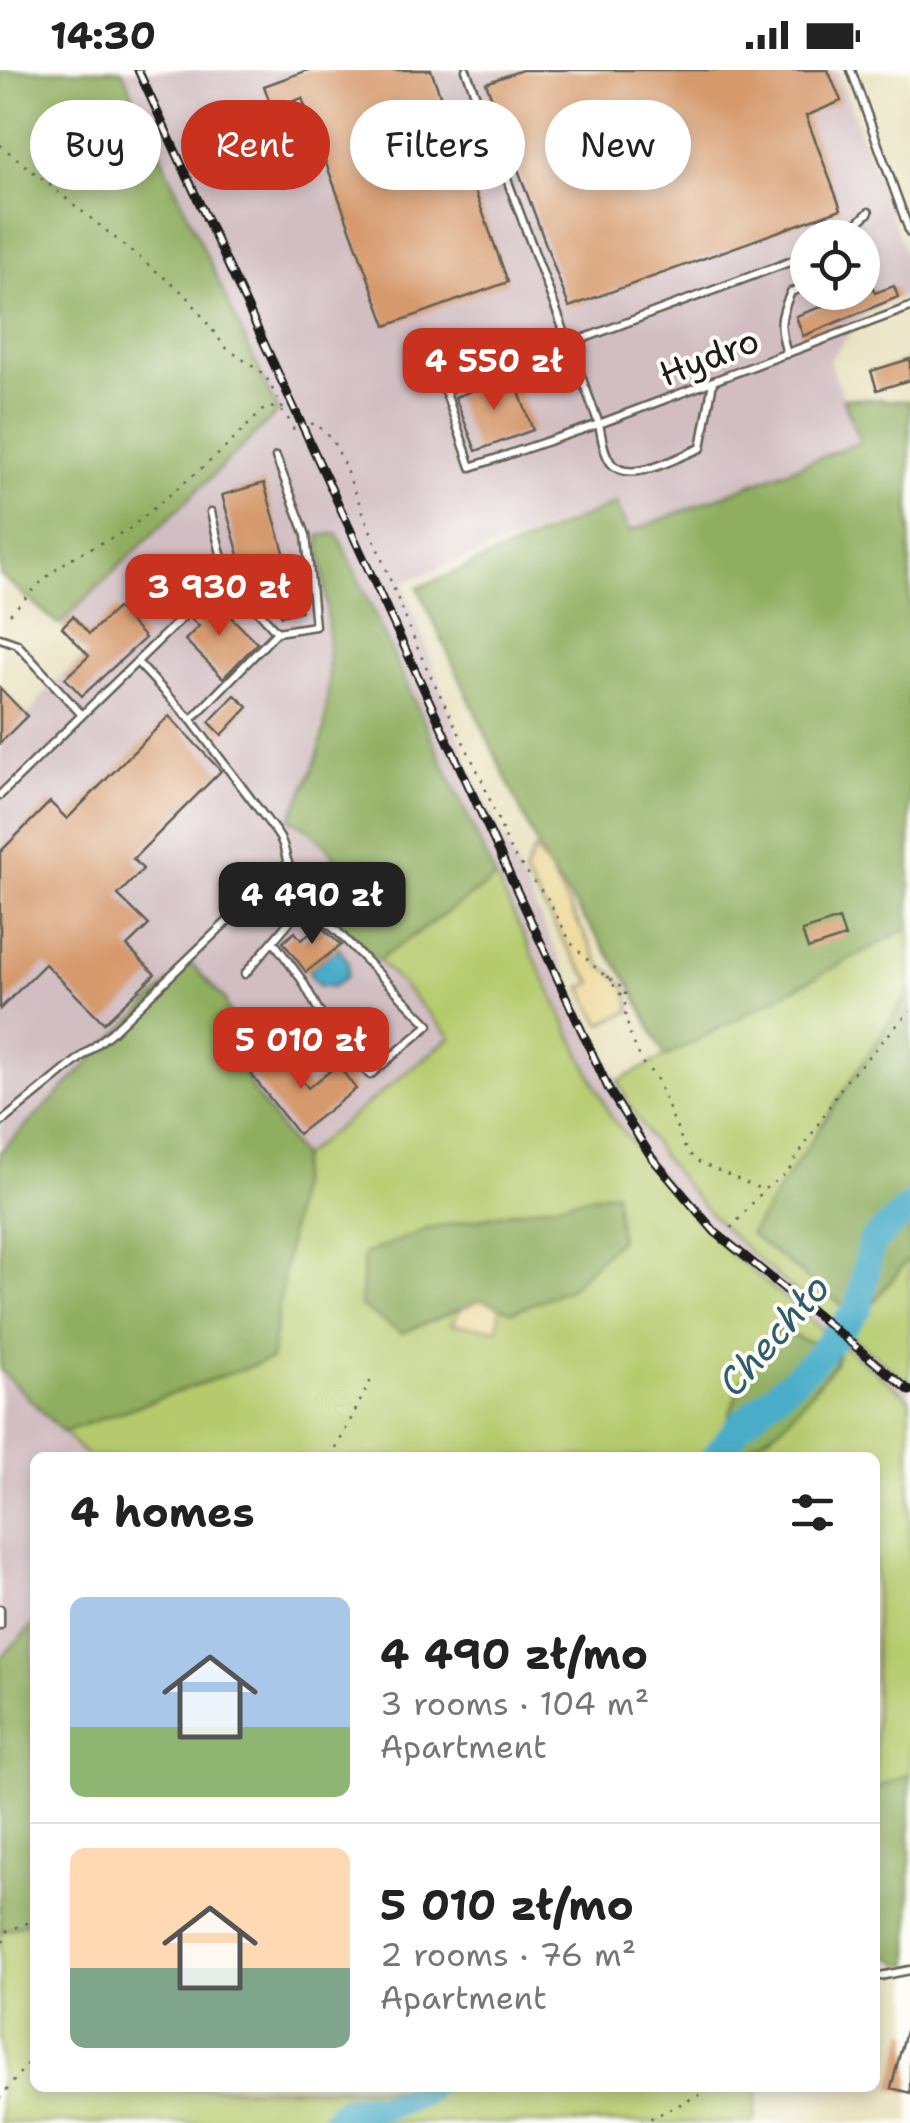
<!DOCTYPE html>
<html lang="en">
<head>
<meta charset="utf-8">
<style>
  :root { --surface:#fff; --page:#f2f2f2; --text:#222; --muted:#767676; --line:#e0e0e0; --accent:#c8321e }
  body { margin:0; font-family:"Shantell Sans",sans-serif; background:var(--page); color:var(--text); height:100vh; display:flex; flex-direction:column; font-size:38px; white-space:nowrap }
  * { box-sizing:border-box; margin:0 }
  p { font-size:32px; color:var(--muted) }
  .icon { flex:none; width:55px; height:55px; fill:none; stroke:currentColor; stroke-width:2; stroke-linecap:round; stroke-linejoin:round }
  .map { position:relative; flex:1; overflow:hidden }
  .drawer { position:absolute; left:30px; top:1382px; width:850px; height:640px; display:flex; flex-direction:column; background:var(--surface); border-radius:15px; box-shadow:0 5px 15px #0003 }
  .drawer>* { flex:none }
  .banner { position:absolute; left:30px; top:30px; width:850px; height:90px; display:flex; gap:20px }
  .buttons { position:absolute; left:790px; top:150px; display:grid; gap:20px }
  .buttons a { display:grid; place-items:center; width:90px; height:90px; border-radius:50%; background:var(--surface); box-shadow:0 5px 15px #0003; font-size:50px }
  .price { position:absolute; translate:-50% -85px; padding:0 22px; border-radius:20px; background:var(--accent); color:#fff; font-size:32px; line-height:65px; filter:drop-shadow(0 2px 5px #0008) }
  .price::after { content:''; position:absolute; left:50%; top:60px; width:30px; height:22px; margin-left:-15px; background:inherit; clip-path:polygon(0 0,100% 0,50% 100%) }
  .price.on { background:#222; color:#fff }
  ul { padding:0; list-style:none }
  li { display:flex; align-items:center; gap:30px; height:250px; padding:0 40px }
  li+li { border-top:2px solid var(--line) }
  li span { display:grid; place-items:center; flex:none; width:280px; height:200px; border-radius:15px; color:#555 }
  li>.icon { margin-inline-start:auto }
  span .icon { width:120px; height:120px; fill:#fffc; stroke-width:1 }
  li b { font-size:42px }
  h2 { display:flex; justify-content:space-between; align-items:center; height:120px; padding:0 40px; font-size:42px }
  .chip { padding:0 35px; border-radius:45px; background:var(--surface); box-shadow:0 5px 15px #0003; font-size:35px; line-height:90px }
  .chip.on { background:var(--accent); color:#fff }
  .status { display:flex; justify-content:space-between; align-items:center; height:70px; padding:0 50px; background:var(--surface); direction:ltr }
  .status svg { height:28px; fill:currentColor }
  .map>svg:first-child { display:block }
</style>
</head>
<body>
<div class="status"><b>14:30</b><svg viewBox="0 0 49 12"><path d="M0 12V9h3v3zM5 12V6h3v6zM10 12V3h3v9zM15 12V0h3v12zM26 1h20v11H26zM47 4h2v5h-2z"/></svg></div>
<div class="map">
<svg width="910" height="2053" viewBox="0 0 910 2053">
  <rect width="100%" height="100%" fill="#fdfcf7"/>
  <filter id="ink" filterUnits="userSpaceOnUse"><feTurbulence type="fractalNoise" baseFrequency=".01" numOctaves="2"/><feDisplacementMap in="SourceGraphic" scale="20" xChannelSelector="R" yChannelSelector="G"/><feConvolveMatrix kernelMatrix="1 2 1 2 8 2 1 2 1" color-interpolation-filters="sRGB"/></filter>
  <filter id="wash" filterUnits="userSpaceOnUse"><feTurbulence type="fractalNoise" baseFrequency=".0048" numOctaves="4" result="noise"/><feDisplacementMap in="SourceGraphic" scale="40" xChannelSelector="R" yChannelSelector="G"/><feGaussianBlur stdDeviation="2.25" result="paint"/><feColorMatrix in="noise" values="0 0 0 0 0 0 0 0 0 0 0 0 0 0 0 0 0 1.4 0 .05"/><feComposite in="paint" operator="in"/></filter>
  <g filter="url(#wash)">
    <rect width="100%" height="100%" fill="#e8e2bf"/>
    <path fill="#d2bec2" fill-rule="evenodd" d="M122 0H837L910 196 909 224 868 242 829 290 860 371 628 462 616 433 403 512 470 698 636 1051 681 1113 718 1153 836 1254 828 1264 730 1183 695 1148 611 1047 336 464 319 466 328 534V614L314 696 290 749 311 761 335 787 321 838 378 890 451 967 301 1087 251 1018 225 930 190 892 0 1082V616L29 644 53 613 85 585 59 555 278 342ZM808 168H862V222H808Z
      M848 1264 910 1313V1329L841 1274Z
      M0 1300 89 1387 35 1388V1556L0 1592Z"/>
    <path fill="#b6ca6d" stroke="#697344" stroke-width="2.5" d="M496 808 611 1047 695 1148 730 1183 828 1264C811 1280 798 1267 780 1258L740 1313 724 1364 735 1387 89 1388 63 1362 271 1289 301 1087 451 967 378 890Z
      M910 857V921L751 1164 860 1249 910 1187V1313C800 1225 679 1143 618 1011Z
      M841 1274 910 1329V1704L875 1719V1388H737L784 1354 834 1295Z
      M35 1850V2018H758L754 2053H0V1862Z"/>
    <path fill="#90ae60" stroke="#56653e" stroke-width="2.5" d="M0 0H122L278 342 59 555 0 505Z
      M843 328 910 331V857L665 987 628 911 545 793 418 518 616 433 629 462 860 372Z
      M337 463 496 808 378 890 321 838 317 811 335 786 311 761 290 749C298 732 306 716 313 699 338 631 328 536 319 466Z
      M190 892 225 930 251 1018 301 1087 271 1289 63 1362 0 1300V1082Z
      M910 921V1132L871 1185 910 1137V1187L860 1249 750 1164Z
      M615 1122 620 1169 569 1219 513 1242 481 1230 402 1263 360 1236 364 1184 427 1159Z
      M780 1258C798 1268 811 1280 828 1264L841 1274 834 1295 784 1354 735 1387 724 1364 740 1313Z
      M33 1555 35 1850 0 1862V1589Z
      M910 1704V1894L904 1895 875 1880V1719Z"/>
    <path fill="#eeda9e" stroke="#857b5d" stroke-width="2.5" d="M534 780 545 793 602 896C622 908 629 918 631 941L601 954 582 918 593 912C565 880 548 841 524 804Z
      M481 1230 500 1237 498 1259 451 1254 461 1239Z"/>
    <path fill="#49adc9" stroke="#326472" stroke-width="2.5" d="M338 877 348 892 347 906 333 917 318 915 308 901Z"/>
    <g fill="none" stroke-linecap="round" stroke-linejoin="round">
      <path stroke="#49adc9" stroke-width="5" d="M868 1162 878 1169"/>
      <path stroke="#49adc9" stroke-width="28" d="M714 1388 741 1354 814 1291 859 1237 871 1173 910 1137
        M334 2053C346 2029 362 2041 383 2036 397 2033 415 2025 427 2018"/>
    </g>
    <g id="blocks">
      <path fill="#d5996c" d="M308 0H431L508 212 386 256 302 28 272 39 264 16Z
        M522 0H828L841 31 806 46 841 139 569 237 486 13Z
        M862 193 875 223 894 216 898 227 803 266 796 246 862 222Z
        M910 289V310L877 320 871 301Z
        M513 306 533 360 476 381 455 327Z
        M264 413 301 541 281 546 272 515 249 520 222 425Z
        M181 500 203 518 180 540 161 523Z
        M212 528 257 573 223 608 185 570 199 556 191 549Z
        M117 538 145 568 82 626 65 608 89 586 62 557 73 546 89 564Z
        M0 618 27 646 0 673Z
        M235 625 248 637 222 665 209 652Z
        M169 646 221 701 133 789 143 799 118 825 149 855 127 876 155 904 104 953 45 894 0 939V782L50 732 67 749Z
        M839 849 845 867 808 879 802 861Z
        M320 856 341 875 306 902 283 872 295 862 301 870Z
        M280 982 308 1018 338 995 356 1019 298 1064 251 1004Z
        M906 1961H910V2023L891 2018Z"/>
    </g>
  </g>
  <g filter="url(#ink)">
    <use href="#blocks" fill-opacity="0" stroke="#636155" stroke-width="2.5"/>
    <g fill="none" stroke-linecap="round" stroke-linejoin="round">
      <g stroke="#636155" stroke-width="11">
        <path id="service" d="M466 0 599 354 910 237
          M851 0 910 163
          M842 168 869 142
          M787 284C779 257 779 248 791 222L808 215
          M713 312 701 378C679 386 630 416 611 393 603 382 602 367 599 354L471 397 445 320 808 185
          M226 505 277 562 315 556 306 465 276 387
          M0 568 17 574 82 645 0 725
          M138 593 191 650 276 762C286 776 283 779 288 793 295 811 305 817 300 839L245 904
          M82 645 226 505 211 442
          M191 650 277 562
          M302 831 339 863 429 955 370 1005 326 954
          M273 871 302 910 326 954 321 988
          M0 1053 112 962 288 793
          M0 1539V1555
          M875 1907 910 1900"/>
      </g>
      <path stroke="#636155" stroke-width="2.5" stroke-dasharray="2.5 8" stroke-linecap="butt" d="M0 75 187 226 225 277 265 305 284 341
        M10 544 43 510 71 488 129 459 221 382 264 339 271 337 285 343 294 360 315 353 331 368 340 385 420 584 481 708 511 782 548 829 571 873 599 901 625 920V943L630 965 644 996 655 1005 685 1078 696 1091 763 1120 787 1103 845 1012 910 941
        M607 906 623 928
        M731 1158 763 1121
        M331 1388 372 1308
        M0 1882 7 1861 35 1850
        M0 2029 35 1983
        M641 2053 714 2018"/>
      <use href="#service" stroke="#fff" stroke-width="6"/>
      <g stroke="#1c1c1c" stroke-width="9">
        <path id="rail" d="M138 0 609 1020 652 1088 715 1162 910 1321"/>
      </g>
      <use href="#rail" stroke="#fdfcf7" stroke-width="5" stroke-dasharray="15" stroke-linecap="butt"/>
    </g>
  </g>
  <g text-anchor="middle" stroke-width="8" stroke-linejoin="round" paint-order="stroke">
    <g font-size="35" fill="#1c1c1c" stroke="#fdfcf7">
      <text transform="translate(709 287) rotate(-21)" y="12">Hydro</text>
    </g>
    <g font-size="38" font-style="italic" fill="#305d6a" stroke="#fdfcf7">
      <text transform="translate(774 1265) rotate(-49)" y="13">Chechło</text>
    </g>
  </g>
</svg>
<div class="buttons">
<a><svg class="icon" aria-label="locate" viewBox="0 0 24 24"><circle cx="12" cy="12" r="6"/><path d="M12 2v4M12 18v4M2 12h4M18 12h4"/></svg></a>
</div>
<b class="price" style="left:494px;top:343px">4 550 zł</b>
<b class="price" style="left:219px;top:569px">3 930 zł</b>
<b class="price on" style="left:312px;top:877px">4 490 zł</b>
<b class="price" style="left:301px;top:1022px">5 010 zł</b>
<div class="banner">
<a class="chip">Buy</a>
<a class="chip on">Rent</a>
<a class="chip">Filters</a>
<a class="chip">New</a>
</div>
<section class="drawer">
<h2>4 homes<svg class="icon" aria-label="filters" viewBox="0 0 24 24"><path d="M4 7h16M4 17h16"/><circle cx="9" cy="7" r="2"/><circle cx="15" cy="17" r="2"/></svg></h2>
<ul>
<li><span style="background:linear-gradient(#a9c7e8 65%,#8fb573 0)"><svg class="icon" aria-label="home" viewBox="0 0 24 24"><path d="M3 11l9-7 9 7M6 9v11h12V9"/></svg></span><div><b>4 490 zł/mo</b><p>3 rooms · 104 m²</p><p>Apartment</p></div></li>
<li><span style="background:linear-gradient(#ffd9b3 60%,#7fa58c 0)"><svg class="icon" aria-label="home" viewBox="0 0 24 24"><path d="M3 11l9-7 9 7M6 9v11h12V9"/></svg></span><div><b>5 010 zł/mo</b><p>2 rooms · 76 m²</p><p>Apartment</p></div></li>
</ul>
</section>
</div>
</body>
</html>
